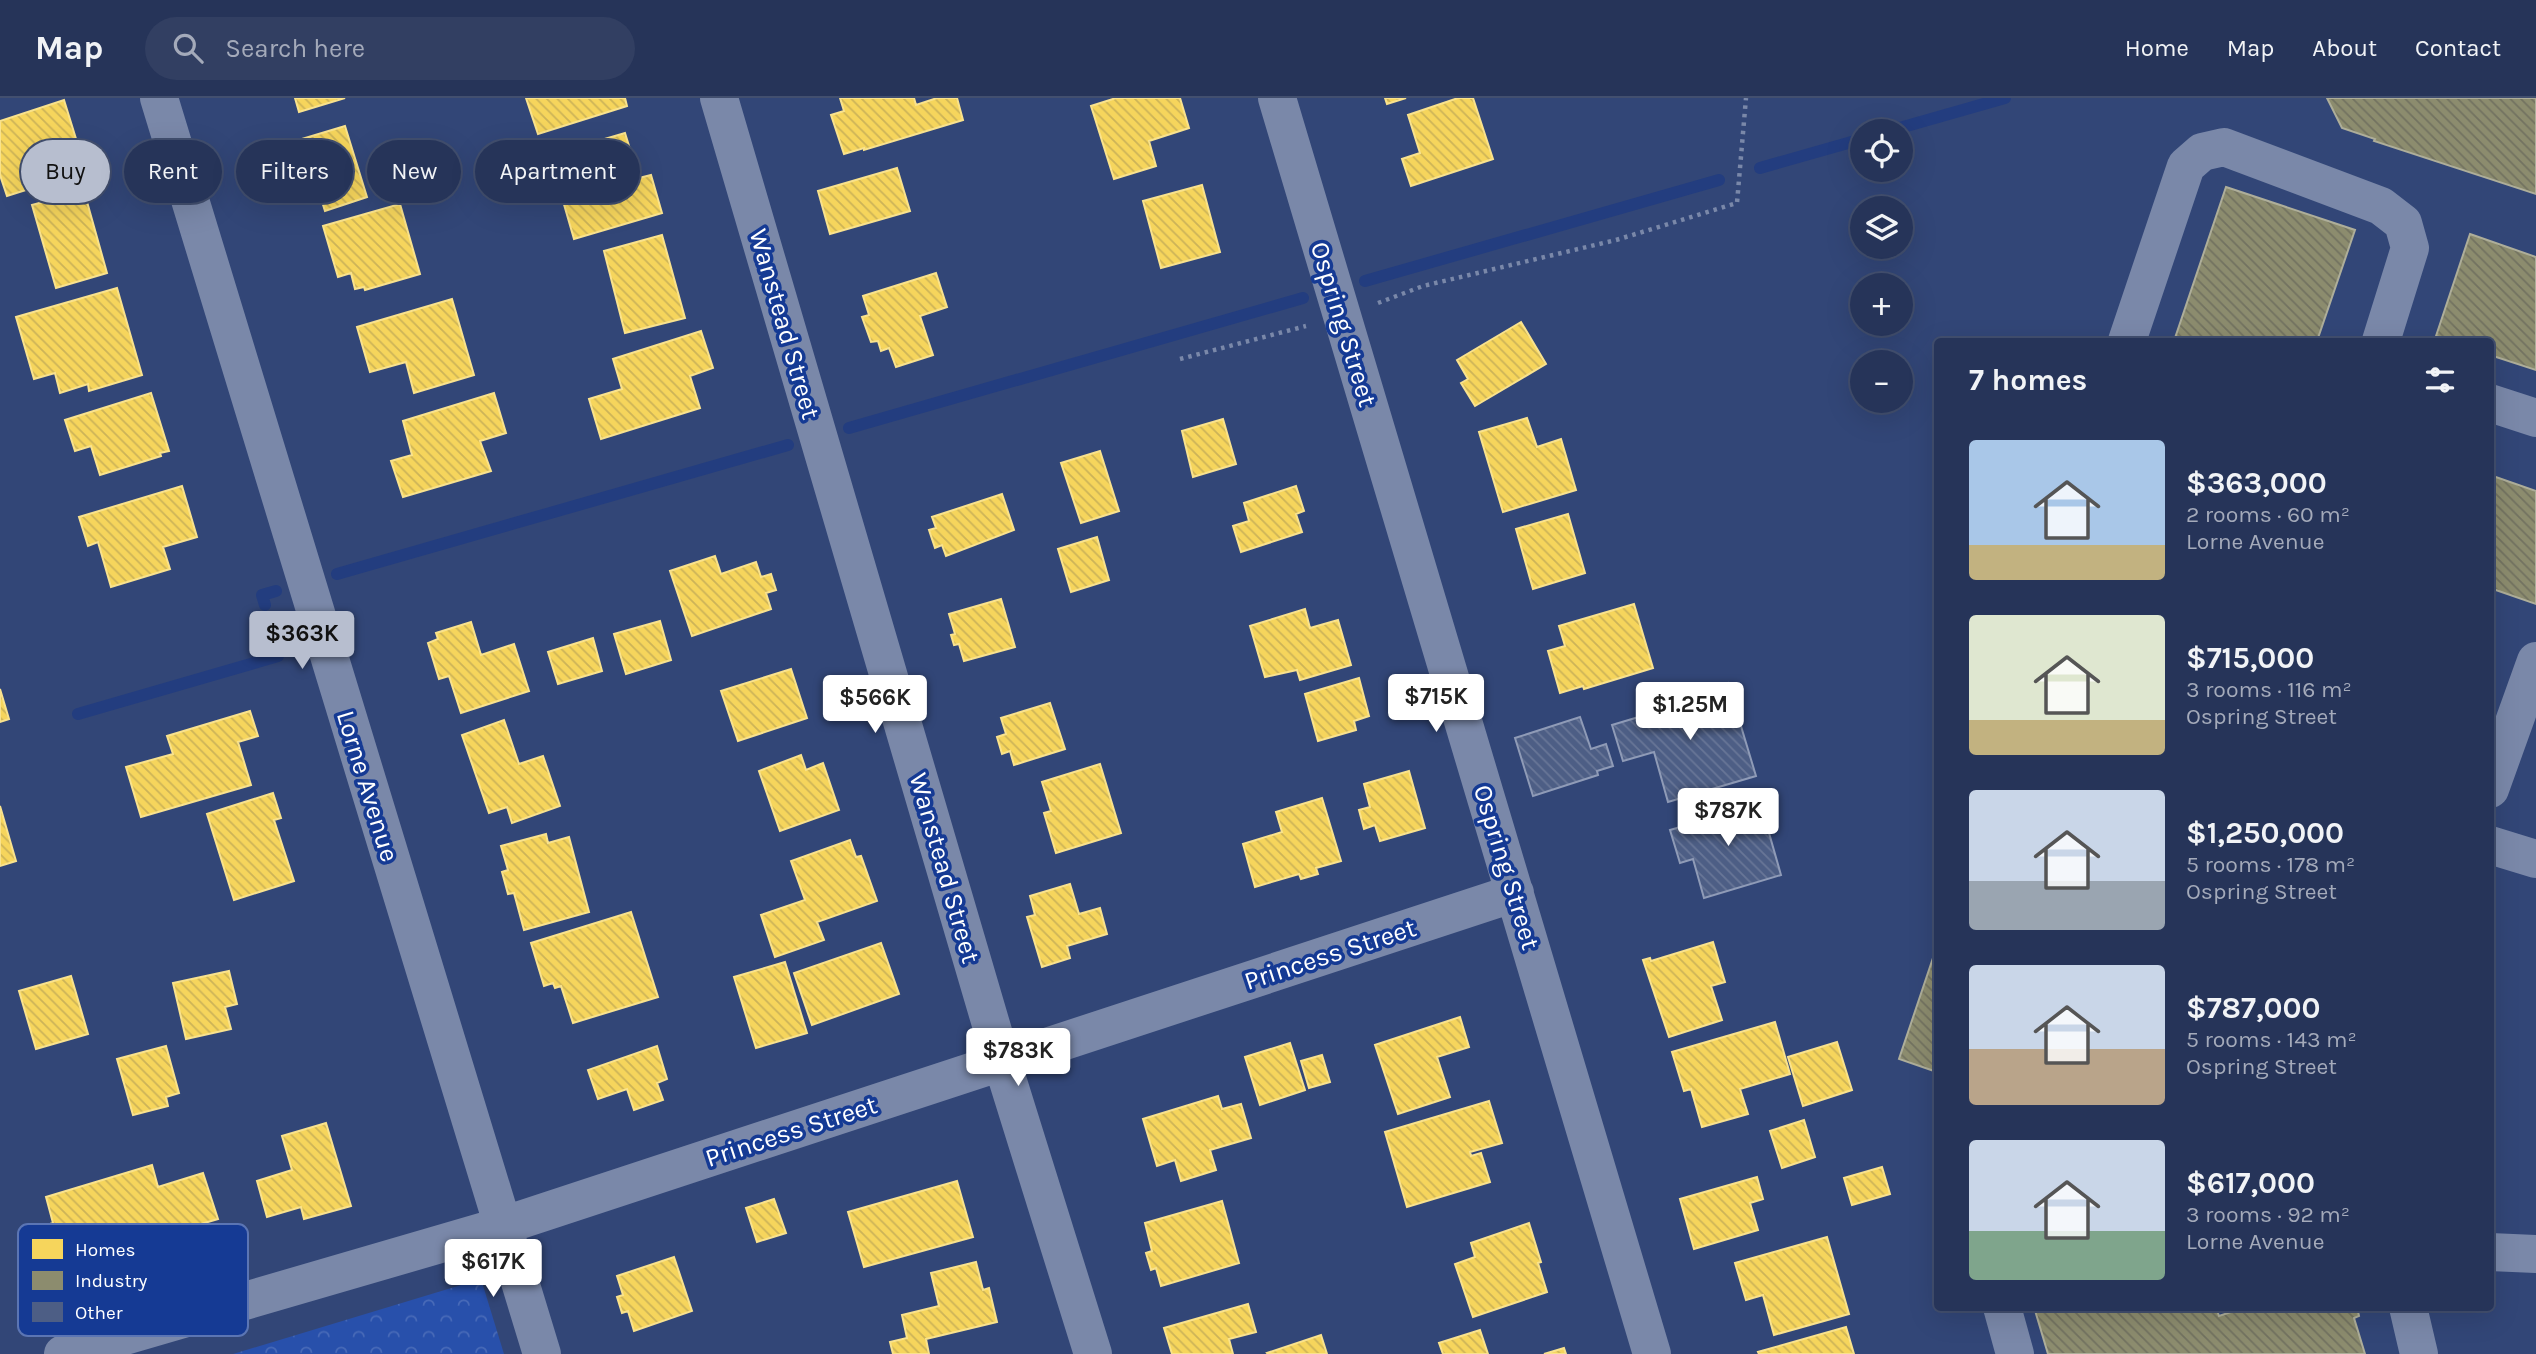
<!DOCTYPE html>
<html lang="en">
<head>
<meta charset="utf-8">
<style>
  :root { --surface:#263459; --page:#323f62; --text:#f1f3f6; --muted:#a4aaba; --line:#424f6f; --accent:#b7becf }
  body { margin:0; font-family:Karla,sans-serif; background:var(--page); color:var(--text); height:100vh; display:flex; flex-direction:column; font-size:26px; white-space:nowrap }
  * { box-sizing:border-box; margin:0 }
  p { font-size:23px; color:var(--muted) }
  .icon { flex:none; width:38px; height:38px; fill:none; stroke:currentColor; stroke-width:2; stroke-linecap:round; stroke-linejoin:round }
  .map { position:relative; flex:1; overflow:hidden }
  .details { position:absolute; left:1934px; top:240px; width:560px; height:973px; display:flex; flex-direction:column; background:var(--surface); border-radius:7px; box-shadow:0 7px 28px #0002,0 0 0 2px var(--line) }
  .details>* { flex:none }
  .hud { position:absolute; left:21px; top:42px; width:665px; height:63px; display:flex; gap:14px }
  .fabs { position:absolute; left:1850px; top:21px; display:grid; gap:14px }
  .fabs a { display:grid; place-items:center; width:63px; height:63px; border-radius:50%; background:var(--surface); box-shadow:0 7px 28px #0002,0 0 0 2px var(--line); font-size:35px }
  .price { position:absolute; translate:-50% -60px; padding:0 16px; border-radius:7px; background:#fff; color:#222; font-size:23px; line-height:46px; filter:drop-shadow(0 2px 4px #0008) }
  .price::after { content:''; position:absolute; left:50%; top:42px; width:21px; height:16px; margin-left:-10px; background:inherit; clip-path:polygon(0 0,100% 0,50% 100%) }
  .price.active { background:var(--accent); color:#111 }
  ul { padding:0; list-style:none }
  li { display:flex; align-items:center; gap:21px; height:175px; padding:0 35px }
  li span { display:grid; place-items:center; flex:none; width:196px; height:140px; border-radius:7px; color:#555 }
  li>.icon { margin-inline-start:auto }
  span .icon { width:84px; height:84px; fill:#fffc; stroke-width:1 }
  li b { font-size:30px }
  h2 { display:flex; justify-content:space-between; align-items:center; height:84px; padding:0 35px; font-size:30px }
  .tag { padding:0 24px; border-radius:32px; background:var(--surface); box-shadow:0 7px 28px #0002,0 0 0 2px var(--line); font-size:24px; line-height:63px }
  .tag.active { background:var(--accent); color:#111 }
  header { display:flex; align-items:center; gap:42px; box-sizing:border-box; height:98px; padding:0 35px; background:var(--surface); border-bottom:2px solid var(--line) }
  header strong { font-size:33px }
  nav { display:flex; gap:38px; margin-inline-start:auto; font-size:24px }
  .search { width:490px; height:63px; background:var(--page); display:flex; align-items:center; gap:18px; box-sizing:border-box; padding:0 24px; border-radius:38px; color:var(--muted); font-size:26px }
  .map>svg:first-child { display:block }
</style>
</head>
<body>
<header>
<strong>Map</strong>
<div class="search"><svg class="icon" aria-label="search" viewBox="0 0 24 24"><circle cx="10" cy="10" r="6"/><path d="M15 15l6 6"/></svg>Search here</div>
<nav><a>Home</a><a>Map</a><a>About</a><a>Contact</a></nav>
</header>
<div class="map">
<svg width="2536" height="1256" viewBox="0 0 2536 1256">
  <defs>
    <pattern id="park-crowns" width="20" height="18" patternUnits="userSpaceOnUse" patternTransform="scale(1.75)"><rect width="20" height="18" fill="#2850ab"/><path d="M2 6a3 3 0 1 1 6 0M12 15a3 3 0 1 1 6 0" fill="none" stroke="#486ab8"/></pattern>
    <pattern id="homes-back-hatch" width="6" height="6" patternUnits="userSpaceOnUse" patternTransform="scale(1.75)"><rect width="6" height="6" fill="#f6d55c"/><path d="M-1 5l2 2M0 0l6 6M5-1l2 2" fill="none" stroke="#ccb358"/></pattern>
    <pattern id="industry-back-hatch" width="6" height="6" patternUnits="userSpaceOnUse" patternTransform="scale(1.75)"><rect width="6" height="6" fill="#8c8c6e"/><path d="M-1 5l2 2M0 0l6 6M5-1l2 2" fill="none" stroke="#727260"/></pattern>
    <pattern id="building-back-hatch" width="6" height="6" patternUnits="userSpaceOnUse" patternTransform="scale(1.75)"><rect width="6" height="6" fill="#4d5e85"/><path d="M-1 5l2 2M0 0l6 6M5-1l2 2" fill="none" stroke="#687697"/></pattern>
  </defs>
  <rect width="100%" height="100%" fill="#324677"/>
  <path fill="url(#park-crowns)" d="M481 1181 504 1256H233Z"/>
  <path fill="url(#homes-back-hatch)" stroke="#f9e28d" stroke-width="2" d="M295 0H345L299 14Z
    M526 0H625L627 8 538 36Z
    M840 0H914L916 7 937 0H957L963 22 864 52V50L844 56 831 17 844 13Z
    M1116 0H1180L1189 30 1149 43 1156 68 1114 81 1091 8Z
    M1385 0H1406L1387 6Z
    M1458 0H1473L1493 61 1411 88 1402 61 1420 55 1408 17Z
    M64 2 86 73 7 98 0 77V23Z
    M345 28 367 99 325 113 302 41Z
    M625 35 639 80 651 77 662 115 574 141 563 103 588 96 586 91 581 93 577 80 582 79 574 50Z
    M897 70 910 113 830 136 818 93Z
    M1202 87 1220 154 1161 170 1143 103Z
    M84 93 107 175 56 190 32 107Z
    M400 106 420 176 365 192 364 189 355 191 351 175 338 179 323 128Z
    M662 137 685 220 625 235 604 153Z
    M936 175 947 209 920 218 933 257 896 269 889 250 881 253 878 243 871 244 862 219 869 217 863 198Z
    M117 190 142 277 89 293 88 286 60 295 55 275 34 281 16 219Z
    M452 201 474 277 414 295 406 264 370 274 357 229Z
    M1521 224 1546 266 1475 308 1461 285 1468 281 1457 262Z
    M701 233 713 270 690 278 700 310 601 341 589 301 622 291 613 261Z
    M151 295 169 353 160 355 161 358 100 377 91 348 75 353 65 322Z
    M494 295 506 335 480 343 491 373 403 399 391 363 412 357 403 323Z
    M1527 320 1537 349 1561 341 1576 392 1503 414 1479 334Z
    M1223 321 1236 366 1193 379 1182 333Z
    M1100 353 1119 413 1081 425 1061 365Z
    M182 388 197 439 163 449 170 471 111 489 98 444 88 448 79 419Z
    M1296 388 1304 413 1296 416 1302 434 1241 454 1233 428 1249 423 1244 405Z
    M1002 396 1014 432 946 458 942 447 935 450 929 432 936 430 932 419Z
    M1568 416 1585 475 1533 491 1516 431Z
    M1097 439 1109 482 1071 494 1058 451Z
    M715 458 721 476 756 464 761 479 771 476 776 492 766 495 771 511 692 538 670 473Z
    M1001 501 1015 549 964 563 959 546 954 547 951 537 955 536 949 516Z
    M1634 506 1653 570 1584 591 1583 588 1560 595 1548 553 1565 548 1559 528Z
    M1305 511 1310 530 1338 522 1351 567 1300 582 1297 572 1265 579 1250 528Z
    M660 523 671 562 626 576 614 536Z
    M471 524 481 557 514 546 529 593 461 615 449 578 439 581 428 545 438 541 436 535Z
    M593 540 602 573 558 586 548 554Z
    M791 571 807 620 738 643 721 593Z
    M1359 580 1369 618 1354 623 1356 632 1318 643 1305 596Z
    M0 591 9 621 0 624Z
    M1050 605 1065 651 1014 667 1010 653 1002 656 997 639 1006 636 1001 620Z
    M250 613 258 638 238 644 251 687 141 719 126 669 173 656 167 638Z
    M504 622 519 666 543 658 560 708 512 725 507 709 489 715 462 637Z
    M801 657 806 672 823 665 839 712 780 733 759 673Z
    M1100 666 1121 735 1056 755 1044 715 1051 713 1042 684Z
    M1409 673 1425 730 1380 743 1375 727 1364 731 1359 712 1370 709 1364 686Z
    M273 695 281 720 274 722 294 783 234 802 207 716Z
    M1322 700 1341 763 1316 770 1318 776 1301 781 1299 776 1255 789 1243 746 1282 734 1276 714Z
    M0 708 16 763 0 768Z
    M546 736 548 745 569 739 589 814 524 832 514 795 508 796 502 774 508 772 501 748Z
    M850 742 856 759 861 758 877 803 817 824 824 842 775 859 761 817 805 802 791 763Z
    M1070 786 1079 816 1100 810 1107 836 1067 848 1070 860 1042 869 1027 819 1035 817 1030 798Z
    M631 814 658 899 573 925 561 888 555 890 553 885 544 888 531 845Z
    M1713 844 1725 884 1711 888 1722 922 1669 939 1643 862 1650 860 1651 863Z
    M881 845 899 896 812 927 794 875Z
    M785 864 807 935 756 950 734 879Z
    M229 873 237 906 225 909 231 931 186 941 173 885Z
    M71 878 88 936 36 951 19 893Z
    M1460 919 1469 949 1437 959 1450 999 1398 1016 1375 947Z
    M1775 924 1790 976 1740 991 1748 1016 1702 1029 1691 991 1684 993 1672 954Z
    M1837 944 1852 992 1803 1008 1788 959Z
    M1290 945 1305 992 1260 1007 1245 959Z
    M166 948 179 995 166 999 168 1008 133 1017 117 961Z
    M657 948 667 981 657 985 663 1002 634 1012 627 991 598 1001 588 972Z
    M1322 957 1330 984 1309 990 1301 963Z
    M1218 998 1222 1011 1241 1006 1251 1040 1210 1052 1216 1072 1181 1083 1175 1062 1157 1068 1143 1021Z
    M1489 1003 1502 1045 1470 1054 1471 1058 1481 1055 1490 1084 1407 1109 1385 1034Z
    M1804 1022 1815 1059 1782 1070 1770 1033Z
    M326 1025 351 1108 304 1121 301 1109 267 1119 257 1083 292 1072 282 1038Z
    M152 1067 158 1089 203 1075 218 1121 170 1135 173 1143 68 1175 62 1153 53 1156 44 1128 53 1125 46 1099Z
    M1882 1069 1890 1096 1852 1107 1844 1080Z
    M1757 1079 1763 1101 1750 1105 1758 1132 1694 1151 1680 1101Z
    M957 1083 973 1139 864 1169 848 1114Z
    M774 1101 786 1135 757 1144 746 1110Z
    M1222 1103 1239 1165 1161 1188 1156 1170 1151 1172 1146 1155 1152 1153 1145 1125Z
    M1529 1125 1541 1164 1538 1165 1547 1194 1473 1219 1455 1166 1475 1159 1471 1145Z
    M1827 1139 1849 1216 1774 1237 1763 1197 1746 1202 1735 1165Z
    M674 1159 692 1213 634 1233 628 1213 622 1215 617 1199 623 1197 617 1178Z
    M976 1164 983 1192 989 1190 997 1224 926 1241 929 1256H893L890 1244 907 1240 902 1217 939 1208 931 1175Z
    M1248 1206 1256 1234 1229 1241 1233 1256H1172L1164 1230Z
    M1846 1229 1854 1256H1759L1758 1254Z
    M1480 1232 1488 1256H1443L1439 1245Z
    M1321 1237 1327 1256H1268L1267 1255Z
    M1564 1250 1566 1256H1544Z"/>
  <path fill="url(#industry-back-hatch)" stroke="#aeae9a" stroke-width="2" d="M2327 0H2536V96L2374 43 2375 41 2342 30Z
    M2226 89 2355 132 2317 243H2174Z
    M2470 136 2536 159V272L2490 257V243H2451L2436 238Z
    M2490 377 2536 393V506L2490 490Z
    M1937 848V974L1899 961Z
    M2034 1209H2216L2219 1218 2246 1209H2357L2359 1218 2354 1220 2365 1256H2048Z"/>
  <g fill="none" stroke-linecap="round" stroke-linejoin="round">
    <path stroke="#233d7f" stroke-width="12" d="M1889 33 2005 0
      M1760 70 1862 41
      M1365 183 1719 82
      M849 330 1303 200
      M337 476 788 347
      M265 507 262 497 276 493
      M78 616 278 558 274 541"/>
  </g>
  <path fill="url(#building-back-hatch)" stroke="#8f9bb7" stroke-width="2" d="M1728 585 1756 678 1668 704 1654 654 1623 663 1612 627 1642 618 1641 611Z
    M1580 619 1591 651 1606 646 1613 668 1597 673 1598 677 1533 698 1515 640Z
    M1759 700 1781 777 1704 800 1693 761 1680 765 1670 732 1684 728 1683 723Z"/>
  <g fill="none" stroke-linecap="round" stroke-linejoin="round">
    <path stroke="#7a88a9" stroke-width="4.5" stroke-dasharray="3.5 5" stroke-linecap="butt" d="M1378 205 1423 188 1616 142 1737 105 1746 0
      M1180 261 1306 228"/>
    <path stroke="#7a88a9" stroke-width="38" d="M159 0 542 1256
      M719 0 1002 964 1093 1256
      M1277 0 1652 1256
      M2127 243 2186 68 2202 54 2224 49 2381 108 2403 125 2410 150 2381 243
      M2490 305 2536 320
      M2490 691 2536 563
      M2490 747 2536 761
      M2490 1154 2536 1156
      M2002 1209 2015 1256
      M2408 1209 2419 1256
      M63 1256 502 1128 1515 795"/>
  </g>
  <g text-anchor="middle" stroke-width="7" stroke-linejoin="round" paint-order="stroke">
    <g font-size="26" fill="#fff" stroke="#153a94">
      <text transform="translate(785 226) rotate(74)" y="9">Wanstead Street</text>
      <text transform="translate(1344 226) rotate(73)" y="9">Ospring Street</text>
      <text transform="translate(368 688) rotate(73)" y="9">Lorne Avenue</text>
      <text transform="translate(1507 769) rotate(73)" y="9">Ospring Street</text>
      <text transform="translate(945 770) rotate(74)" y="9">Wanstead Street</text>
      <text transform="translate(1330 856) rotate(-18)" y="9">Princess Street</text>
      <text transform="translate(791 1033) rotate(-18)" y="9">Princess Street</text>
    </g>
  </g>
  <rect x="18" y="1126" width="230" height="112" rx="10" fill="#153a94" stroke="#5b75b4" stroke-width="2"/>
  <rect x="32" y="1141" width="31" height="20" fill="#f6d55c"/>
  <rect x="32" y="1173" width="31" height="19" fill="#8c8c6e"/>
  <rect x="32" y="1204" width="31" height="20" fill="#4d5e85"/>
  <g font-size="19" fill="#fff">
    <text x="75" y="1158">Homes</text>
    <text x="75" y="1189">Industry</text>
    <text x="75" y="1221">Other</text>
  </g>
</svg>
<div class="fabs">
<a><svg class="icon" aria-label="locate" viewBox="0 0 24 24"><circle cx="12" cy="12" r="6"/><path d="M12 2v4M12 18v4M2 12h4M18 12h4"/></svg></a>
<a><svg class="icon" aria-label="layers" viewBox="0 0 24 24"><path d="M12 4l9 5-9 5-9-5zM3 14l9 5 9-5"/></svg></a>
<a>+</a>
<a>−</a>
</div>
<b class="price active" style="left:302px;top:573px">$363K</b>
<b class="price" style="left:1436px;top:636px">$715K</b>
<b class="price" style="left:875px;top:637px">$566K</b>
<b class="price" style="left:1690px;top:644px">$1.25M</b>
<b class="price" style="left:1728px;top:750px">$787K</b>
<b class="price" style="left:1018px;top:990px">$783K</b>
<b class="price" style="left:493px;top:1201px">$617K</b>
<div class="hud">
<a class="tag active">Buy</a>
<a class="tag">Rent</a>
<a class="tag">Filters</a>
<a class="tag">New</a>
<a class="tag">Apartment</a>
</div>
<section class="details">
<h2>7 homes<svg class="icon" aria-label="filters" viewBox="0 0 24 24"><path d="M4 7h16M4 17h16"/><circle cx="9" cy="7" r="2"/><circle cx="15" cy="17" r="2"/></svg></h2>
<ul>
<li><span style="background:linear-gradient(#a9c7e8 75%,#c2b280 0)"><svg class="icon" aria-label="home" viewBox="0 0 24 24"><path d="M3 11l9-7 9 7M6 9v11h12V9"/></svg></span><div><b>$363,000</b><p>2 rooms · 60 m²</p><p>Lorne Avenue</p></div></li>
<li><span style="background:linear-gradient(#dfe7d0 75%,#c2b280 0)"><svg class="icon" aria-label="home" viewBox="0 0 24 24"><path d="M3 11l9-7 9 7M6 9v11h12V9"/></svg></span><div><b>$715,000</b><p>3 rooms · 116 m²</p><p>Ospring Street</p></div></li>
<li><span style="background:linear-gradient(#c9d6e8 65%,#9aa5b1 0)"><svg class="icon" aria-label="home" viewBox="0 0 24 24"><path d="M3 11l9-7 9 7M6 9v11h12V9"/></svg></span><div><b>$1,250,000</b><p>5 rooms · 178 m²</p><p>Ospring Street</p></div></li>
<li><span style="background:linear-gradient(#c9d6e8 60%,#b9a48a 0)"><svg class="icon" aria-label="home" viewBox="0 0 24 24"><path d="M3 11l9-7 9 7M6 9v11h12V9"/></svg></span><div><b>$787,000</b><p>5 rooms · 143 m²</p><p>Ospring Street</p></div></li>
<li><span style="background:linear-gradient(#c9d6e8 65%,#7fa58c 0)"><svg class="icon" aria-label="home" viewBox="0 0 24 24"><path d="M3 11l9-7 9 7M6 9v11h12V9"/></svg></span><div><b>$617,000</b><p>3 rooms · 92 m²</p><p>Lorne Avenue</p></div></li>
</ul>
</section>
</div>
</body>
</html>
